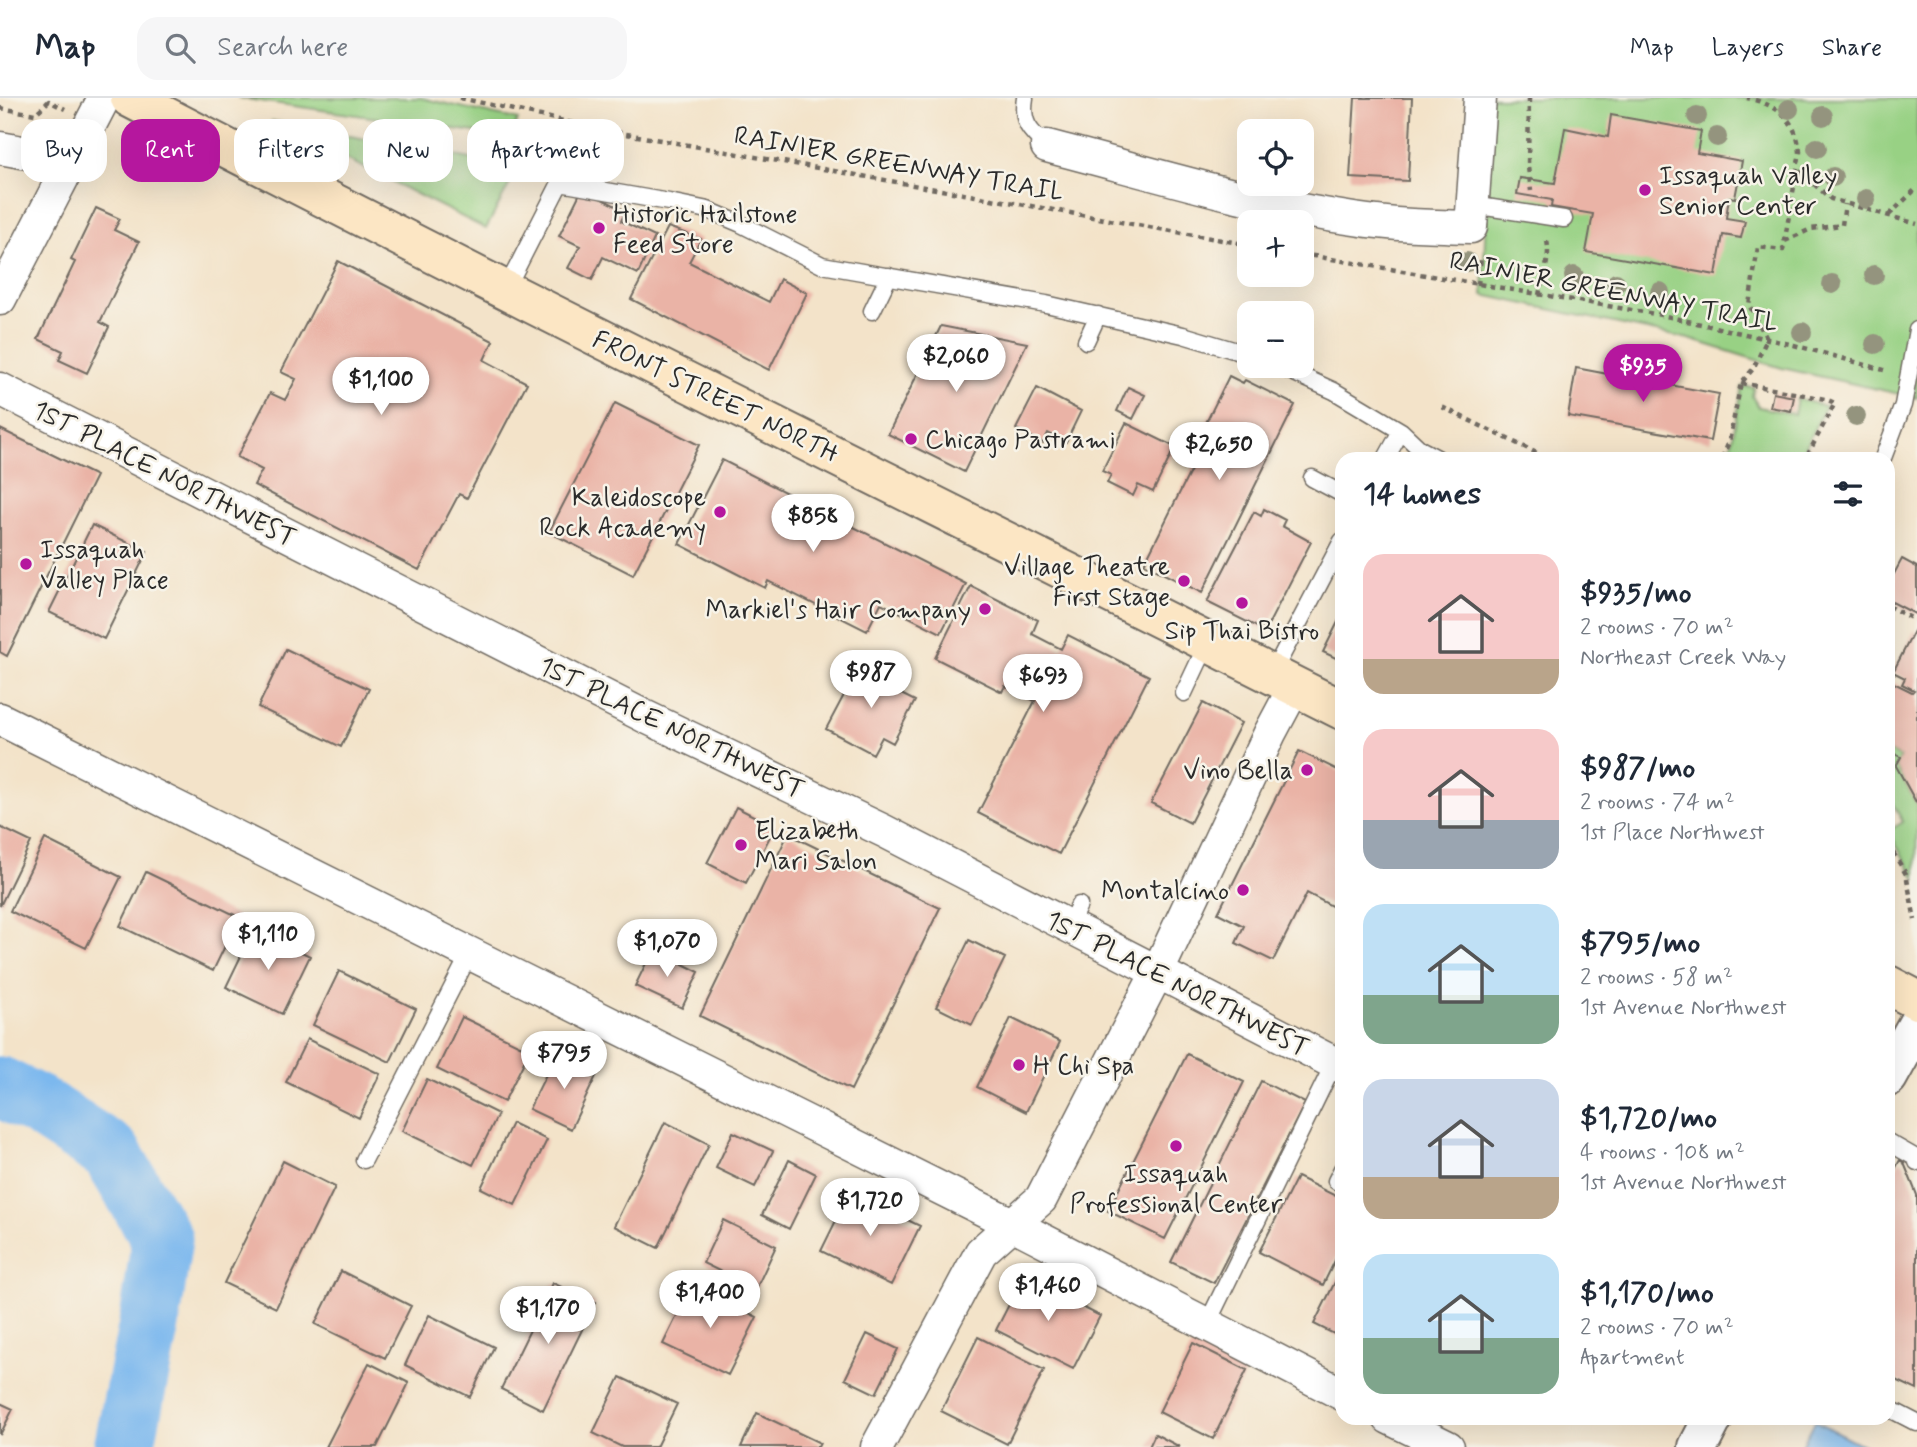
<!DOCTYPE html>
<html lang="en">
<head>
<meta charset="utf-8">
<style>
  :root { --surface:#fff; --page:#f6f6f7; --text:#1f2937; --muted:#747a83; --line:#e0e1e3; --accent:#b5179e }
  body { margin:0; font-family:Mynerve,sans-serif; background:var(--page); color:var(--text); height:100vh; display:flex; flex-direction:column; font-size:26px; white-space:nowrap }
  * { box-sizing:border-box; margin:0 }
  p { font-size:23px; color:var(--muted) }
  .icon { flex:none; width:38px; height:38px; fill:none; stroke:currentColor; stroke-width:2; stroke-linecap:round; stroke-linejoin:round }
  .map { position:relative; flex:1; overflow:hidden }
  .details { position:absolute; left:1335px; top:354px; width:560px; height:973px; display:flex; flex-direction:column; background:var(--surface); border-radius:21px; box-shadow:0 7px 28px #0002 }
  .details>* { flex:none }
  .hud { position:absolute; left:21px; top:21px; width:665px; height:63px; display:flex; gap:14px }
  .buttons { position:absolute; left:1237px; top:21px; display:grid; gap:14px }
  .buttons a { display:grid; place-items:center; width:77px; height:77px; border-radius:14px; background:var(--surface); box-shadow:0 7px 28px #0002; font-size:35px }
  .price { position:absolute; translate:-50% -60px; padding:0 16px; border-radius:24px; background:#fff; color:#222; font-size:23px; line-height:46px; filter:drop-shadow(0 2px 4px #0008) }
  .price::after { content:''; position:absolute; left:50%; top:42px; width:21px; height:16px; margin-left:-10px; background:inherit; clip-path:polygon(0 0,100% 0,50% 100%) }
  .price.on { background:var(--accent); color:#fff }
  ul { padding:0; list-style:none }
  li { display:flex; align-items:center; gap:21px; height:175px; padding:0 28px }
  li span { display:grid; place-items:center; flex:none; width:196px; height:140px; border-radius:21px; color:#555 }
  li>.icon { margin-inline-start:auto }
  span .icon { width:84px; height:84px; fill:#fffc; stroke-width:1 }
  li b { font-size:30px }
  h2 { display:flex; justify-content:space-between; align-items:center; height:84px; padding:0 28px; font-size:30px }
  .chip { padding:0 24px; border-radius:21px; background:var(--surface); box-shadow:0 7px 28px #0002; font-size:24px; line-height:63px }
  .chip.on { background:var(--accent); color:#fff }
  header { display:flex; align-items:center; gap:42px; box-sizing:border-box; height:98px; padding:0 35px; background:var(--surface); border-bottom:2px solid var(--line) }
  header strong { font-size:33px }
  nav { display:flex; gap:38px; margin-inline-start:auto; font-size:24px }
  .search { width:490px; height:63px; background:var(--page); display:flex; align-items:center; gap:18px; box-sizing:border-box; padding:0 24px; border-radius:21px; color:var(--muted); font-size:26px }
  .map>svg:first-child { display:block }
</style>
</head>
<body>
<header>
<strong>Map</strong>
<div class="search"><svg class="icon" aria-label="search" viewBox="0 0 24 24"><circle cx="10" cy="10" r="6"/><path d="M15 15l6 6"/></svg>Search here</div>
<nav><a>Map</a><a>Layers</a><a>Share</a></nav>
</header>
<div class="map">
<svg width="1917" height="1349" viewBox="0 0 1917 1349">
  <rect width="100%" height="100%" fill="#f7f3e8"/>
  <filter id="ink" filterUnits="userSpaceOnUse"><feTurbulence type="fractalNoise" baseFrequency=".0143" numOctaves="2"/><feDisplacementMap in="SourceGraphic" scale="14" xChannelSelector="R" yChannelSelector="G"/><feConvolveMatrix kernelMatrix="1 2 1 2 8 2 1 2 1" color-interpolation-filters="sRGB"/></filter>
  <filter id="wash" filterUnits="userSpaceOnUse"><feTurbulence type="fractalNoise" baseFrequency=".00686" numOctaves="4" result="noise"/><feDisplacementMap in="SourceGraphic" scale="28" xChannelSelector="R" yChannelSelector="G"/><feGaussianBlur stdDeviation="1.57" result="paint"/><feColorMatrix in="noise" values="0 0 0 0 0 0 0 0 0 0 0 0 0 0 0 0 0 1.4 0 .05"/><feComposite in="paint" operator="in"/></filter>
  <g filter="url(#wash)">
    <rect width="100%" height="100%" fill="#f3e3c9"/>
    <path fill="#98d184" stroke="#627e58" stroke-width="2" d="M238 0H421L518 22 509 39Z
      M1490 0H1917V300L1782 270 1689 241 1483 197Z
      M271 23 518 70 486 131Z
      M1742 288 1754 289 1752 298 1759 309 1794 316 1797 301 1826 308 1799 360H1729Z
      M1888 653 1901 659 1896 668 1917 706 1916 781 1888 733 1903 724 1888 698Z"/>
    <path fill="#7bb8ee" stroke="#53728c" stroke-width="2" d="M1815 1323 1866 1349H1801Z"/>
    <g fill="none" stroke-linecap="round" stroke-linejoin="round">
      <path stroke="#7bb8ee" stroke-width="61" d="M0 989 37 1007 111 1055 162 1141 150 1221 124 1349"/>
    </g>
    <g id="blocks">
      <path fill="#eab3a6" d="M1355 0H1412L1408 83 1350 80Z
        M1611 17 1701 33 1697 55 1742 63 1735 100 1729 99 1726 120 1745 123 1741 140 1723 137 1716 177 1586 154 1593 116 1551 109 1552 102 1517 96 1520 80 1555 85 1565 30 1608 39Z
        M582 91 626 113 621 123 655 139 638 176 603 159 592 182 568 170 580 148 559 138Z
        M96 110 120 121 114 132 139 144 100 224 109 229 87 275 59 262 63 253 38 241 75 164 71 162Z
        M668 129 701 141 689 164 769 204 780 181 807 195 769 272 631 201Z
        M338 163 493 243 484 262 527 285 467 400 459 396 419 472 254 387 262 372 237 359 270 295 285 302 296 281 281 274Z
        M941 228 1027 245 964 374 888 336Z
        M1576 270 1613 277 1614 271 1638 275 1637 281 1719 296 1710 343 1568 318Z
        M1229 278 1243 285 1245 282 1295 307 1202 495 1144 466 1200 354 1193 351Z
        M1128 289 1145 297 1133 321 1117 313Z
        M1037 290 1081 313 1066 344 1048 335 1043 345 1016 331Z
        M1773 295 1794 299 1791 313 1770 309Z
        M615 305 699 347 633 477 549 434Z
        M1126 325 1175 349 1153 394 1138 387 1133 398 1107 385 1111 377 1102 373Z
        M0 331 96 378 7 558 0 554Z
        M722 362 966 486 941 535 881 505 867 533 768 483 765 490 679 446Z
        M1264 411 1285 422 1282 428 1311 444 1265 533 1207 504 1254 414 1261 418Z
        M92 427 147 454 104 541 49 514Z
        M1902 461 1917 469V517L1888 502V487Z
        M971 488 1038 522 1032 536 1061 551 1068 537 1149 578 1059 756 978 715 1035 603 1005 588 1002 594 935 560Z
        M1342 516V563L1323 554Z
        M1914 533 1917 535V706L1896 668 1901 659 1888 653V582L1912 594 1914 592 1902 586 1905 580 1893 574Z
        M286 551 369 591 341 649 258 609Z
        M861 565 901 586 897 594 915 603 893 645 882 639 873 656 826 631Z
        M1203 605 1241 625 1190 725 1151 705Z
        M1299 653 1342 674V811L1341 813 1307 795 1273 863 1236 845 1244 828 1218 815Z
        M736 709 775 729 746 785 707 765Z
        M0 729 31 744 0 808Z
        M788 736 940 810 851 992 700 918Z
        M45 741 121 779 86 850 10 813Z
        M146 774 239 819 213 873 120 828Z
        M254 831 310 858 282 916 226 889Z
        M969 842 1005 860 972 927 936 909Z
        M653 851 699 874 682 910 635 888Z
        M339 873 416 911 390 964 313 927Z
        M462 919 530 952 504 1004 437 971Z
        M1011 920 1060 944 1026 1014 977 989Z
        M307 941 380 976 359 1020 286 984Z
        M557 954 598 974 571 1031 529 1011Z
        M1187 956 1244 984 1165 1141 1108 1113Z
        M427 981 498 1016 473 1067 402 1033Z
        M1261 983 1305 1005 1214 1185 1171 1164Z
        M665 1024 709 1046 658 1150 614 1128Z
        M512 1025 547 1042 515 1107 481 1090Z
        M733 1034 773 1053 755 1089 716 1070Z
        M789 1062 816 1076 789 1131 762 1117Z
        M1900 1062 1904 1065 1917 1097V1292L1888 1278V1084Z
        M283 1063 335 1089 276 1210 224 1185Z
        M1297 1079 1342 1101V1148L1323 1187 1259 1154Z
        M850 1094 920 1128 891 1187 821 1153Z
        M723 1122 776 1148 756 1191 703 1165Z
        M1342 1170V1240L1314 1226Z
        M341 1173 411 1208 385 1260 315 1226Z
        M1023 1179 1100 1218 1073 1271 996 1232Z
        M553 1185 595 1205 543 1312 501 1291Z
        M692 1187 757 1219 728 1277 663 1246Z
        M429 1217 494 1249 470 1299 405 1267Z
        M867 1236 898 1251 876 1296 845 1281Z
        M978 1239 1044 1272 1007 1346 941 1313Z
        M1193 1245 1247 1272 1213 1341 1159 1314Z
        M369 1265 409 1285 377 1349H326Z
        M620 1279 677 1306 656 1349H622L593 1335Z
        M0 1305 13 1311 0 1337Z
        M757 1315 820 1345 818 1349H741Z
        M1155 1336 1180 1349H1149Z"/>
    </g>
  </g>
  <g filter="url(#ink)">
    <use href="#blocks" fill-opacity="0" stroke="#716b62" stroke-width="2"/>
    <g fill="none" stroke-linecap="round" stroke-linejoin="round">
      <g stroke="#716b62" stroke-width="19">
        <path id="service" d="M1025 0C1021 24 1029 33 1047 48
          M1473 107 1564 121
          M505 193 560 85 669 104 708 112 741 126 822 167 1046 206 1183 237 1250 257
          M872 213 889 178
          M1086 243 1098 217
          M1279 268 1334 293 1401 333 1420 351 1437 360
          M1386 360 1401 333
          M1883 360 1903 307 1917 232
          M1312 380 1342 396
          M1272 576 1342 443
          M1184 595 1208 544
          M1069 828 1079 807
          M1888 1044 1916 1060 1917 1064
          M364 1062 470 855
          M1336 1083 1342 1071
          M1207 1226 1334 965
          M1888 1310 1917 1325"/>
      </g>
      <g stroke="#716b62" stroke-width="35">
        <path id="minor" d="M1047 48C1148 74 1250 106 1354 121 1392 127 1432 128 1471 129L1480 0
          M0 50 71 63
          M0 201 104 0
          M0 291 644 618 884 733 1342 969
          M0 621 1012 1126 1342 1296
          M1389 1320 1448 1349
          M877 1349 981 1154 1041 1101 1158 873 1270 635 1295 588"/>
      </g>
      <g stroke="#716b62" stroke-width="42">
        <path id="tertiary" d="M1888 979 1917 927
          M1698 1349 1713 1320"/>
      </g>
      <g stroke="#716b62" stroke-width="42">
        <path id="secondary" d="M130 0C532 209 938 408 1342 612
          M1888 887 1917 902"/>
      </g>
      <path stroke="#716b62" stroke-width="4.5" stroke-dasharray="5 5" stroke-linecap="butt" d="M460 0 604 32 1250 147
        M1529 0 1528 69 1531 93
        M0 10 35 16 49 3 65 11
        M1799 73 1831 101 1917 126
        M1889 117 1917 90
        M1785 143 1811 131 1842 127 1845 106
        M1302 156 1661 217 1794 247 1884 272
        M1478 187 1481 160
        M1539 197C1542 181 1551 160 1547 143
        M1741 285 1825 301 1835 305 1806 360
        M1442 309 1547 360
        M1722 360 1729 344 1741 285 1753 271 1767 241 1749 207 1758 149 1783 152 1800 54C1796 21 1778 7 1747 0
        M1888 479 1892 481
        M1888 508 1917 523
        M1888 746 1906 776 1915 822"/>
      <use href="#service" stroke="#fff" stroke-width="16"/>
      <use href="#minor" stroke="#fff" stroke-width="32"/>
      <use href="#tertiary" stroke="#fff" stroke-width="38"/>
      <use href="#secondary" stroke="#fce6c4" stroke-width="38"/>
    </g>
    <g fill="#94947e">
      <circle cx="1789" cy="11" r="10"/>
      <circle cx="1697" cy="18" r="10"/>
      <circle cx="1823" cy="18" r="10"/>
      <circle cx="1717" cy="39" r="10"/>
      <circle cx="1817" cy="50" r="10"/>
      <circle cx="1833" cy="79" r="10"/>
      <circle cx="1866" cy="101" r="10"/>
      <circle cx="1467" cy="164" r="10"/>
      <circle cx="1874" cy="177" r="10"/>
      <circle cx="1574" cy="178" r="10"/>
      <circle cx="1616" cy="185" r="10"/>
      <circle cx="1832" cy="186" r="10"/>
      <circle cx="1660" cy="194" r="10"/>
      <circle cx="1802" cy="234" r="10"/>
      <circle cx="1875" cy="246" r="10"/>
      <circle cx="1856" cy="318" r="10"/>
    </g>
  </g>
  <g fill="#b5179e" stroke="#f7f3e8" stroke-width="2.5">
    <circle cx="1645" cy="92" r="7"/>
    <circle cx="599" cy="130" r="7"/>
    <circle cx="911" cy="341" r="7"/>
    <circle cx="720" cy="414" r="7"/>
    <circle cx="26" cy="466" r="7"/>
    <circle cx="1184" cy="483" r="7"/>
    <circle cx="1242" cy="505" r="7"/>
    <circle cx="985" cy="511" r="7"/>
    <circle cx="1307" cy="672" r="7"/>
    <circle cx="741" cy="747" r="7"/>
    <circle cx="1243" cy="792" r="7"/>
    <circle cx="1019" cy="967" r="7"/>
    <circle cx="1176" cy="1048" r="7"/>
  </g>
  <g text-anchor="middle" stroke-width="5" stroke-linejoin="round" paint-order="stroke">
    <g font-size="26" fill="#2b2b2b" stroke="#f7f3e8">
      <text transform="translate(899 65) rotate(10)" y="9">RAINIER GREENWAY TRAIL</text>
      <text transform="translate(1614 193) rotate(11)" y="9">RAINIER GREENWAY TRAIL</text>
      <text transform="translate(716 298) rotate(26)" y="9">FRONT STREET NORTH</text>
      <text transform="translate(165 375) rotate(27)" y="9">1ST PLACE NORTHWEST</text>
      <text transform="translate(672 629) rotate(26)" y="9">1ST PLACE NORTHWEST</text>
      <text transform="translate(1178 885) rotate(27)" y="9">1ST PLACE NORTHWEST</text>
    </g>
    <g font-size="26" fill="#2b2b2b" stroke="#f7f3e8" text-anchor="start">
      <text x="1659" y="86">Issaquah Valley<tspan x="1659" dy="30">Senior Center</tspan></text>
      <text x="613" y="124">Historic Hailstone<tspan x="613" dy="30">Feed Store</tspan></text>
      <text x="925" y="350">Chicago Pastrami</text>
      <text x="706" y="408" text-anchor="end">Kaleidoscope<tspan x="706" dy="30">Rock Academy</tspan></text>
      <text x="40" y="460">Issaquah<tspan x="40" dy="30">Valley Place</tspan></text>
      <text x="1170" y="477" text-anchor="end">Village Theatre<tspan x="1170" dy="30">First Stage</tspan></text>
      <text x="971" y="520" text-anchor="end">Markiel's Hair Company</text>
      <text x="1242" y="541" text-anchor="middle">Sip Thai Bistro</text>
      <text x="1293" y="681" text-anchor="end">Vino Bella</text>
      <text x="755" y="741">Elizabeth<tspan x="755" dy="30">Mari Salon</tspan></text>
      <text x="1229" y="801" text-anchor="end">Montalcino</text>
      <text x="1033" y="976">H Chi Spa</text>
      <text x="1176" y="1084" text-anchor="middle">Issaquah<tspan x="1176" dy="30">Professional Center</tspan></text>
    </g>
  </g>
</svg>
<div class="buttons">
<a><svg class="icon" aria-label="locate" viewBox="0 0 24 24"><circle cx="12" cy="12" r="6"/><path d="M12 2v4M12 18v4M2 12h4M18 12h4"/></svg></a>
<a>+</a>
<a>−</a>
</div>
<b class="price" style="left:956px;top:296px">$2,060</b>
<b class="price on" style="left:1643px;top:306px">$935</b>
<b class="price" style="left:381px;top:319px">$1,100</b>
<b class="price" style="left:1219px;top:384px">$2,650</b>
<b class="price" style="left:813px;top:456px">$858</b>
<b class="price" style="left:871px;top:612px">$987</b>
<b class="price" style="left:1043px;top:616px">$693</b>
<b class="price" style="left:268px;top:874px">$1,110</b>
<b class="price" style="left:667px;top:881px">$1,070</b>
<b class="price" style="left:564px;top:993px">$795</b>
<b class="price" style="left:870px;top:1140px">$1,720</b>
<b class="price" style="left:1048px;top:1225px">$1,460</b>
<b class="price" style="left:710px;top:1232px">$1,400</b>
<b class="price" style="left:548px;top:1248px">$1,170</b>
<div class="hud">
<a class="chip">Buy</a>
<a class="chip on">Rent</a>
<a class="chip">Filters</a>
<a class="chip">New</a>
<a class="chip">Apartment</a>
</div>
<section class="details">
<h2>14 homes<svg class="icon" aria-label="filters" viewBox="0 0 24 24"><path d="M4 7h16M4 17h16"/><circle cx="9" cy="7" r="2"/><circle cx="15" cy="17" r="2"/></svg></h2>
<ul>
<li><span style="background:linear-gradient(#f6c9c9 75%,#b9a48a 0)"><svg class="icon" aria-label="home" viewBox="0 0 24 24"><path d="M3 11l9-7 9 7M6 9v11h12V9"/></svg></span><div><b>$935/mo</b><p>2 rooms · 70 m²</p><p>Northeast Creek Way</p></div></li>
<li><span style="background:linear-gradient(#f6c9c9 65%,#9aa5b1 0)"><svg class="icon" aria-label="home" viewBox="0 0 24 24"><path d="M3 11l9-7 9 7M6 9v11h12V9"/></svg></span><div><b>$987/mo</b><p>2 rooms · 74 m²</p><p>1st Place Northwest</p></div></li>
<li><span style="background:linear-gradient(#bfe0f5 65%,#7fa58c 0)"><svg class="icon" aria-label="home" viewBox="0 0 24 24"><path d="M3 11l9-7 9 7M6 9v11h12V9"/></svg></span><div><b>$795/mo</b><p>2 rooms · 58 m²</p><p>1st Avenue Northwest</p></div></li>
<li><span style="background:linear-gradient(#c9d6e8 70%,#b9a48a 0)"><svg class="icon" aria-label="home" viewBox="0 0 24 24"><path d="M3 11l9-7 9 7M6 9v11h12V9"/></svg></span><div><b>$1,720/mo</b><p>4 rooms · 108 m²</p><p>1st Avenue Northwest</p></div></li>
<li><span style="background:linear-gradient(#bfe0f5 60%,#7fa58c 0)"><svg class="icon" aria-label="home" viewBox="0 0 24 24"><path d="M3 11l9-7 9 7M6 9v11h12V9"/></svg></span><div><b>$1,170/mo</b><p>2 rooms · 70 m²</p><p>Apartment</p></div></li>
</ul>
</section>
</div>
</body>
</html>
